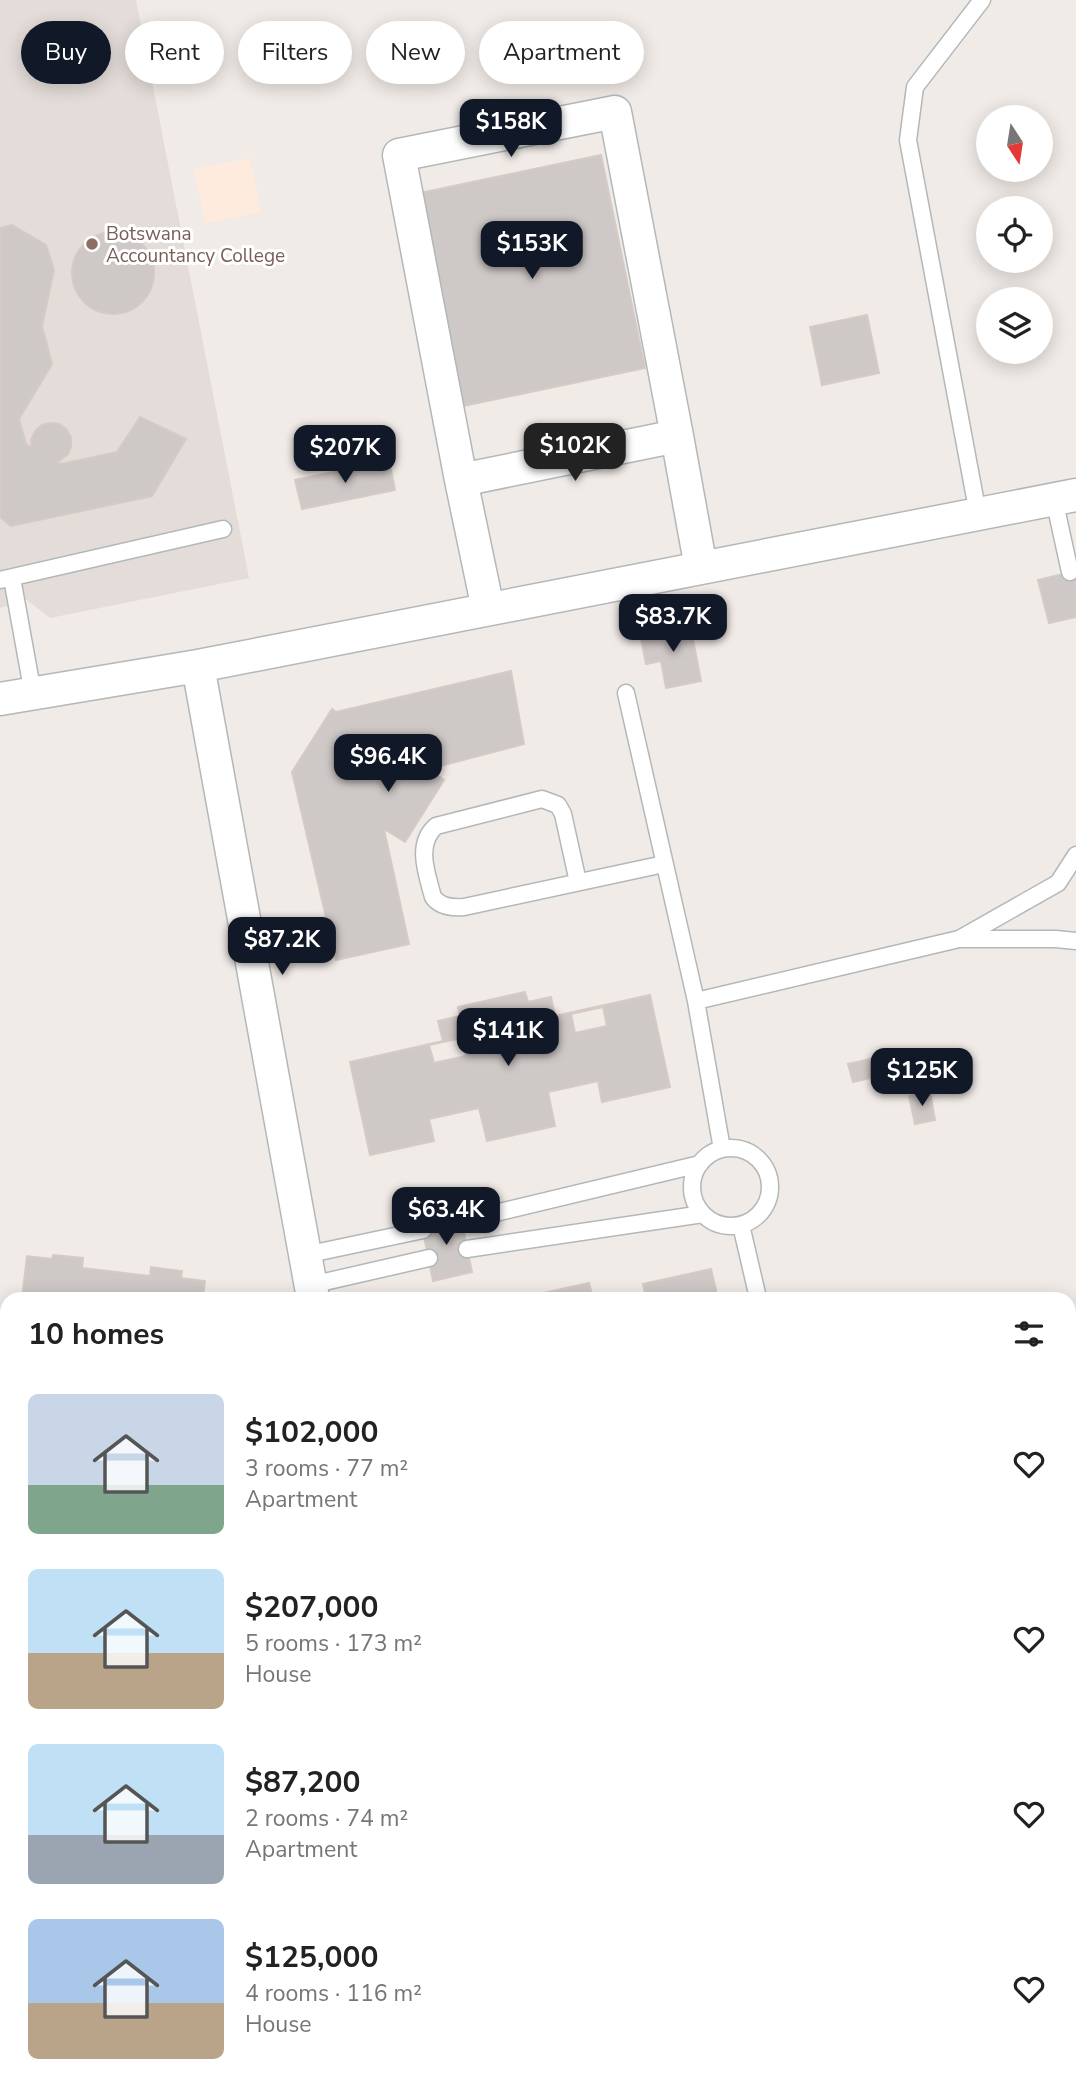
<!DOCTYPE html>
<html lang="en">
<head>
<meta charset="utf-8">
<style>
  :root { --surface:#fff; --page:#f2f2f2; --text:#222; --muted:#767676; --accent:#111827 }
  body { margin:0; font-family:"Nunito Sans",sans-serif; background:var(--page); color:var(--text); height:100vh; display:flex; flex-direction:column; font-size:26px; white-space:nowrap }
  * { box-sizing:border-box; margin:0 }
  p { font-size:23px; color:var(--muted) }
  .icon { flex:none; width:38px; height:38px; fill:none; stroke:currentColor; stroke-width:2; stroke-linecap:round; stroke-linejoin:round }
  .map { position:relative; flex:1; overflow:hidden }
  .sheet { position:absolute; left:0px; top:1292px; width:1076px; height:800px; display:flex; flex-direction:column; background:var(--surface); border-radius:21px 21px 0 0; box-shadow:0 4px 18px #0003 }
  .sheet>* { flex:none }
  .top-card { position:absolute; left:21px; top:21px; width:700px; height:63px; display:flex; gap:14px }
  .needle { width:46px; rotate:168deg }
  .buttons { position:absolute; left:976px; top:105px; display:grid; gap:14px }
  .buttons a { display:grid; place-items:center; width:77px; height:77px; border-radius:50%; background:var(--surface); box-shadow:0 4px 18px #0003; font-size:35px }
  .price { position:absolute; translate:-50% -60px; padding:0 16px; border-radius:14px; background:var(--accent); color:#fff; font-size:23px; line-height:46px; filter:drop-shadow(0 2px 4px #0008) }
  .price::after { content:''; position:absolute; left:50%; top:42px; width:21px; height:16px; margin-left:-10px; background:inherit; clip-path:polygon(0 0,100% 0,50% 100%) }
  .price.active { background:#222; color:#fff }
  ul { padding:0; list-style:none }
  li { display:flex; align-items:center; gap:21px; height:175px; padding:0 28px }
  li span { display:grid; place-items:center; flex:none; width:196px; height:140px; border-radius:10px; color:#555 }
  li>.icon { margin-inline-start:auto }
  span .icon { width:84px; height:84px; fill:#fffc; stroke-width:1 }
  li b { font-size:30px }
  h2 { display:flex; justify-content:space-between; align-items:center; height:84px; padding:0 28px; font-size:30px }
  .pill { padding:0 24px; border-radius:32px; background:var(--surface); box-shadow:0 4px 18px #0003; font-size:24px; line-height:63px }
  .pill.active { background:var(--accent); color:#fff }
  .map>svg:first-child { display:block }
</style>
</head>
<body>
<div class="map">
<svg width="1076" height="2090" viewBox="0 0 1076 2090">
  <rect width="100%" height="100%" fill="#f1ebe7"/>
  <path fill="#ffeade" d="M250 158 261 212 205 223 194 169Z
    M1076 1721V2090H369L371 2084H1069V1723Z"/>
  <path fill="#e3dcd8" d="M0 0H136L249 578 50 618 27 600 0 608Z"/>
  <path fill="#cec8c6" stroke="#d6cac5" stroke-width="2" fill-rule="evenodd" d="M601 155 645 368 463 406 420 193Z
    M12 225 46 245 54 270 42 326 52 364 19 419 26 444 32 448 31 440 35 431 42 425 50 423 59 424 66 429 71 437V446L68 454 57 462 61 464 117 452 140 417 186 439 152 496 11 526 0 517V228Z
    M72 273a41 41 0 1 1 82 0a41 41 0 1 1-82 0Z
    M867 315 879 373 822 385 810 327Z
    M389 460 395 490 302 509 295 480Z
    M1076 571V617L1049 623 1038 580Z
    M690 624 701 681 666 688 661 661 646 664 640 633Z
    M511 671 524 744 429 769 444 780 405 842 384 829 409 944 336 960 292 772 332 709 336 712Z
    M525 992 528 1002 551 997 555 1016 650 995 670 1087 602 1102 598 1081 548 1092 555 1126 487 1141 479 1108 429 1119 434 1141 370 1155 350 1062 443 1041 438 1021 460 1016 458 1007ZM603 1007 607 1026 575 1033 571 1014ZM534 1019 538 1040 505 1048 500 1026ZM462 1038 466 1056 434 1063 429 1045Z
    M879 1057 883 1075 853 1082 848 1064Z
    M930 1092 935 1120 915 1124 909 1096Z
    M460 1213 472 1272 433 1281 421 1221Z
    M53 1255 83 1258 82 1268 150 1276 151 1267 182 1271 181 1278 205 1281 203 1298H22L27 1256 52 1259Z
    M711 1269 718 1298H646L643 1284Z
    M589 1283 593 1298H521Z
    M0 1393 7 1394V1620L0 1619Z
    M0 1679 7 1680V1771L0 1770Z
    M134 2084H209L208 2090H132Z
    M475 2084H617L589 2090H477Z"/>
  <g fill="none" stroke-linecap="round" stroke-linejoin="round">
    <g stroke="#b2b8ba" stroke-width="19">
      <path id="lane" d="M1054 499 1070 572
        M978 514 908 140 915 87 982 0
        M12 578 33 694
        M0 580 223 529
        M626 693 696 1001 959 939H1056L1076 941
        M578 882 563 814 558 805 542 799 436 826C415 844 427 874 433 897 440 907 452 908 464 907L664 864
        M961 938 1058 883 1076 855
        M696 1001 722 1149
        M692 1187a39 39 0 1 1 78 0a39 39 0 1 1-78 0Z
        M462 1221 700 1164
        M741 1225 758 1298
        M467 1249 703 1214
        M305 1255 423 1230
        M311 1285 429 1258
        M0 1870 7 1847
        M34 2090 35 2084"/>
    </g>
    <g stroke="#b2b8ba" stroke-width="35">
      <path id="street" d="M461 480 399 155 615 112 677 436
        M488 609 461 480 677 436 701 568
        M198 666 313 1298
        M0 699 198 666 1076 495
        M1069 1699 1076 1698
        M1024 2084 1025 2090
        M307 2090 309 2084"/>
    </g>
    <use href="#lane" stroke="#fff" stroke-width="16"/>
    <use href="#street" stroke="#fff" stroke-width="32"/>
  </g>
  <circle fill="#8d6e63" stroke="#fff" stroke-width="2.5" cx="92" cy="244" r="7"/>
  <g text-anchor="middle" stroke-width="6" stroke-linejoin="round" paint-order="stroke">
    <g font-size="19" fill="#785e54" stroke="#fff" text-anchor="start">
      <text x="106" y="240">Botswana<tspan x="106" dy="22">Accountancy College</tspan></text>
    </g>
  </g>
</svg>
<div class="buttons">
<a><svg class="needle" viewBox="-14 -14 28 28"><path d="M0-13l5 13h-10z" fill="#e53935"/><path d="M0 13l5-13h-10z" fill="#767676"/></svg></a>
<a><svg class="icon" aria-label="locate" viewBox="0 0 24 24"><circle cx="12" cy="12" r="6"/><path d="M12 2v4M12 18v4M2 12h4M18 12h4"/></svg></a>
<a><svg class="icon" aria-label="layers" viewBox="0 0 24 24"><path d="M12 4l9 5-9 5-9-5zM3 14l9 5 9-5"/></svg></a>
</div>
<b class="price" style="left:511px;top:159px">$158K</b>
<b class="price" style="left:532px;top:281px">$153K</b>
<b class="price active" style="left:575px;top:483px">$102K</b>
<b class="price" style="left:345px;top:485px">$207K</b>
<b class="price" style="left:673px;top:654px">$83.7K</b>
<b class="price" style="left:388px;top:794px">$96.4K</b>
<b class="price" style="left:282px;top:977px">$87.2K</b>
<b class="price" style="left:508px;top:1068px">$141K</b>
<b class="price" style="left:922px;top:1108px">$125K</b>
<b class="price" style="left:446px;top:1247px">$63.4K</b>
<div class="top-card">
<a class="pill active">Buy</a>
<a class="pill">Rent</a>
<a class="pill">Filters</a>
<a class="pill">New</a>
<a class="pill">Apartment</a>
</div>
<section class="sheet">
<h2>10 homes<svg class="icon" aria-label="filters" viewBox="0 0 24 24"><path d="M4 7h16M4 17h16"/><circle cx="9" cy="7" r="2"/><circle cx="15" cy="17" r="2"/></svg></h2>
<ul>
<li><span style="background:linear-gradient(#c9d6e8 65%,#7fa58c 0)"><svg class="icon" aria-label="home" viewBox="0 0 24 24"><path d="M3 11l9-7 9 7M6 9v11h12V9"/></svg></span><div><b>$102,000</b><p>3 rooms · 77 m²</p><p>Apartment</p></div><svg class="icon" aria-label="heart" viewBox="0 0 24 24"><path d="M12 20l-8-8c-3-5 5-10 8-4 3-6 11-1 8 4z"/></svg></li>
<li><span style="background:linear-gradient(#bfe0f5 60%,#b9a48a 0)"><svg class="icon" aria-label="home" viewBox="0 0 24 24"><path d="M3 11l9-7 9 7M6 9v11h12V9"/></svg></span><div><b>$207,000</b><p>5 rooms · 173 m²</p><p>House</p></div><svg class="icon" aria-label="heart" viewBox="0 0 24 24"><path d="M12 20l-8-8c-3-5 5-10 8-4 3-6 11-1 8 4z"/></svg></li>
<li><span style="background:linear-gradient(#bfe0f5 65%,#9aa5b1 0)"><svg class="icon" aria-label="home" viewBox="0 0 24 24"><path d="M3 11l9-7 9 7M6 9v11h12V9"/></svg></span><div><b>$87,200</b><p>2 rooms · 74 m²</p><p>Apartment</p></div><svg class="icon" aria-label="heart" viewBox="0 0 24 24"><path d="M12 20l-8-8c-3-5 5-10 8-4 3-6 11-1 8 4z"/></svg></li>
<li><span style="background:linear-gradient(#a9c7e8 60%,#b9a48a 0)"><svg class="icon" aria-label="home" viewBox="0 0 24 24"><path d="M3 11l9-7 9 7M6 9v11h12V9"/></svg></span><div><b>$125,000</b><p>4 rooms · 116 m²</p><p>House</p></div><svg class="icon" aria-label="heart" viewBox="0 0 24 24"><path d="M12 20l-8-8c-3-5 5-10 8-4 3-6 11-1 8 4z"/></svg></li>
</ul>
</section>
</div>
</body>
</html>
